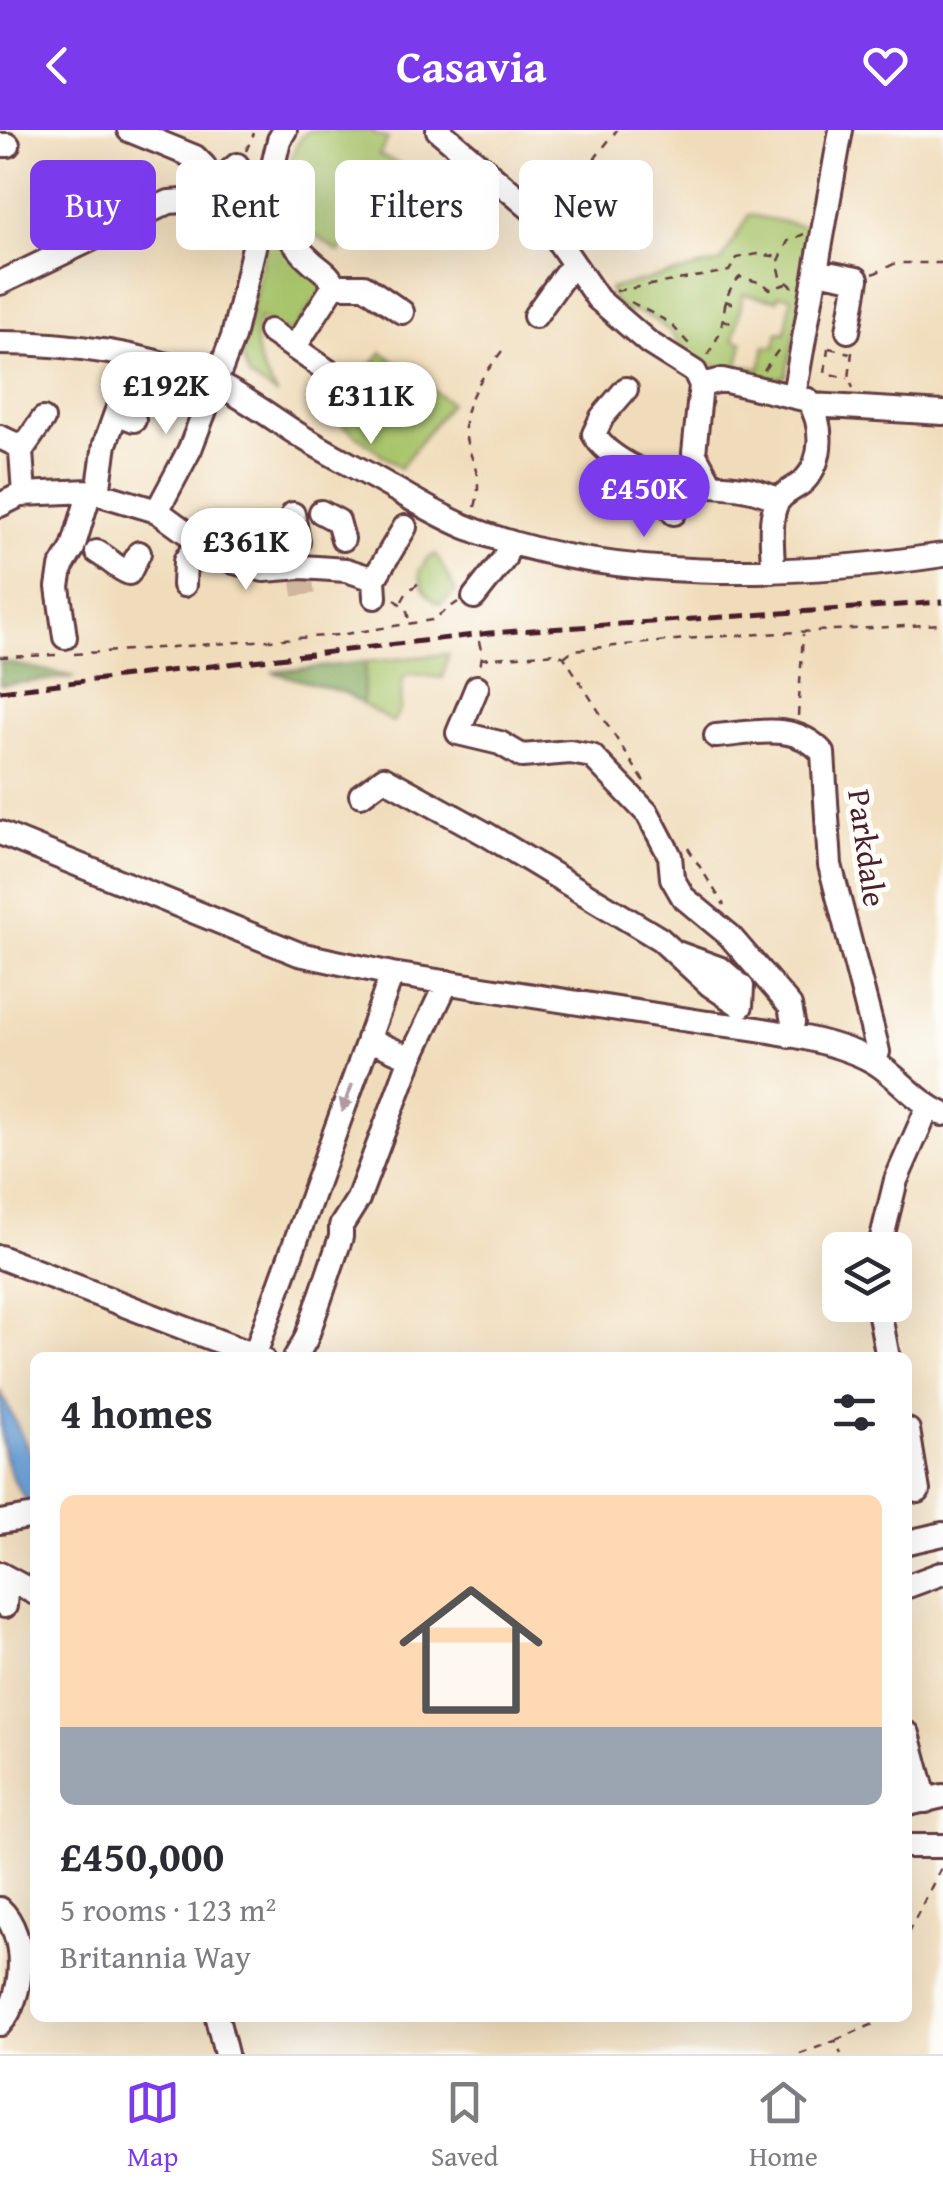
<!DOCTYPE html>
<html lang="en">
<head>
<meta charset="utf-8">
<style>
  :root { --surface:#fff; --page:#f7f7f7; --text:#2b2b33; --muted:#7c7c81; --line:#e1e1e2; --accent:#7c3aed }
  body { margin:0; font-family:"Gentium Book Plus",serif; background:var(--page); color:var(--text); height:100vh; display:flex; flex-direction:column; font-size:38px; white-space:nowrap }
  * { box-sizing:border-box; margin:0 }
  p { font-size:32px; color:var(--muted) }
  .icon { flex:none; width:55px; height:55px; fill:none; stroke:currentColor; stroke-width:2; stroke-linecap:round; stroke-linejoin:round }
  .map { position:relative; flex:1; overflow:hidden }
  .panel { position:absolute; left:30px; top:1222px; width:882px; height:670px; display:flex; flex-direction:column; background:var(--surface); border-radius:15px; box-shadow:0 10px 40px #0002 }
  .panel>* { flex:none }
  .banner { position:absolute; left:30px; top:30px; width:885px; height:90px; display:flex; gap:20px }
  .buttons { position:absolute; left:822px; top:1102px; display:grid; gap:20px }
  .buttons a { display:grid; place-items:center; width:90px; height:90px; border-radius:15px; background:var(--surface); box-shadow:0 10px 40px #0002; font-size:50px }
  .price { position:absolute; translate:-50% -85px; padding:0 22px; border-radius:35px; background:#fff; color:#222; font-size:32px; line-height:65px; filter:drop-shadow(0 2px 5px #0008) }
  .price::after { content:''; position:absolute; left:50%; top:60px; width:30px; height:22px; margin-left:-15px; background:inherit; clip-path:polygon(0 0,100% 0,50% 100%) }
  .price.active { background:var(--accent); color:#fff }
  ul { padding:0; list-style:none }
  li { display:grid; align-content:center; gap:20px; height:530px; padding:0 30px }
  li+li { border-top:2px solid var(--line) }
  li span { display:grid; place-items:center; height:310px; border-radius:15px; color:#555 }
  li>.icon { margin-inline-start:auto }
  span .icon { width:180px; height:180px; fill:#fffc; stroke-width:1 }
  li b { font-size:42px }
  h2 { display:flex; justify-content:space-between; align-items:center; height:120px; padding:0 30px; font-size:42px }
  .pill { padding:0 35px; border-radius:15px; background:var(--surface); box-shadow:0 10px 40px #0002; font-size:35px; line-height:90px }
  .pill.active { background:var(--accent); color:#fff }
  header { display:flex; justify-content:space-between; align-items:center; height:130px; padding:0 30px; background:var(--accent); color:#fff; font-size:45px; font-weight:700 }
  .dock { display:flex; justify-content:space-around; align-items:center; height:140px; border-top:2px solid var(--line); background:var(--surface); font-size:28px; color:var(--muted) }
  .dock a { display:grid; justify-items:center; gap:5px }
  .dock .active { color:var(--accent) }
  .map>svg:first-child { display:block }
</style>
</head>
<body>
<header><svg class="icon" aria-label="back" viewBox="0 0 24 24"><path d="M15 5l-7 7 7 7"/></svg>Casavia<svg class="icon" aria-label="heart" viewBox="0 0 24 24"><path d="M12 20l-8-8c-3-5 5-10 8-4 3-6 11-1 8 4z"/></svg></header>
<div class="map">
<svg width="943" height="1924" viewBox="0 0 943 1924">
  <rect width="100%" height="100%" fill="#fdfcf7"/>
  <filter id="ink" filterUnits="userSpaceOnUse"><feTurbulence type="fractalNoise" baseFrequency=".01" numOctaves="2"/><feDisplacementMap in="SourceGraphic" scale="20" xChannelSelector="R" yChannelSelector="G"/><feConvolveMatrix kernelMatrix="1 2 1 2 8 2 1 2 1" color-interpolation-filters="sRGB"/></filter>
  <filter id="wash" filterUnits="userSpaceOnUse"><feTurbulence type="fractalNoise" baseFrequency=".0048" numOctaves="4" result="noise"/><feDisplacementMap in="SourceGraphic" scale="40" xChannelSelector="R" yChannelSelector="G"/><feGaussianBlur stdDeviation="2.25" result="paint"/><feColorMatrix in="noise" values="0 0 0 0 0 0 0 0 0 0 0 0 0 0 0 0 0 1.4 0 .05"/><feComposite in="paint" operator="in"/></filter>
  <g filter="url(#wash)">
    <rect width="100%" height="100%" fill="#f0dcba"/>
    <path fill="#a9c56c" stroke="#7a724c" stroke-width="2.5" fill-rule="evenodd" d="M309 0H375L374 4 388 9 379 25 402 35 399 40 404 46 418 51 416 61 429 64 404 113 362 89 339 122 281 80C286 53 287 19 309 0Z
      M749 85 815 98 786 246C760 256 710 234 685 224 679 203 647 180 626 182L613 171 609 159 721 132ZM743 164 777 170 779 165 792 167 785 203 778 202 775 217 765 216 760 239 738 235 743 212 734 210Z
      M272 107 283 108 324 151 323 160 291 204 259 188C251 219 259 239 278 265L249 247 242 228 265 115Z
      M382 222 450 273 400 338 332 287Z
      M436 424 456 462 441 474C427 470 420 455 419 441L427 429Z
      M448 524 443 548 411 544 403 548 400 581 393 592 362 574 366 532Z"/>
    <path fill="#86aa60" stroke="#686446" stroke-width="2.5" d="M0 531 75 547 0 555Z
      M366 532 362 574 345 563 272 542Z"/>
    <path fill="#6ea4db" stroke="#5c6283" stroke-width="2.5" d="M0 1261 35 1333V1372L29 1373C0 1338 0 1304 0 1261Z"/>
  </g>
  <g filter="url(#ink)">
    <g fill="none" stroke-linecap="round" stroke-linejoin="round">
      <path stroke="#cfb69d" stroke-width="22" stroke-dasharray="22 11" stroke-linecap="butt" d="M224 412 231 401
        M302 451 304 465"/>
      <g stroke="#633b40" stroke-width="28">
        <path id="minor" d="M129 0 195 27 204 36 214 69
          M438 0 543 89 598 169 649 213 695 242 701 255 722 250 808 270C823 293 825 329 804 351 794 360 780 363 775 377 769 395 773 421 773 441
          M0 15H8
          M210 49 222 48 237 35
          M543 89C585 51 582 56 634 78
          M259 94C297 103 287 111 312 132 321 140 330 144 334 156L294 218
          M818 141 857 149 848 201
          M0 153 169 72 214 69 263 78
          M334 156H364L402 182
          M535 186 565 144 575 137
          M270 201 348 255
          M0 213C67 213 154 224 215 253 244 267 271 287 299 305 329 324 360 339 391 357 415 371 438 385 464 396 604 454 796 447 943 425
          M701 255 694 323 711 354
          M626 259 602 287 594 304C606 327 647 346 672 351 710 358 743 351 778 370
          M794 265 841 0
          M812 275 943 283
          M0 307 23 318
          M98 363 105 314 116 283 134 290
          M24 365 21 321 43 289
          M0 375 22 364 90 361 157 381 205 416 234 432 264 440 302 437 346 440 374 449
          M157 381 190 319 233 207 279 10 285 0
          M321 382 338 391 343 409
          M674 383 679 352
          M293 384 298 412
          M97 422C109 429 116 438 129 443L139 423
          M184 455 185 431 198 412
          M375 467 374 449 405 397
          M474 467 504 429 510 412
          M65 507 58 457 61 438 73 418 90 361
          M477 557 458 603 500 613 522 626 570 622 592 626 648 684 670 726 672 748 683 767 729 805 790 876 793 892 790 906
          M716 606C754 603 795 591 823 623L830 735 876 913 878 922 874 932
          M361 665 384 648 486 704 660 809 710 855 741 876 742 857 721 839 677 823
          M0 703 299 824 392 844 708 893C753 897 835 909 874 932 899 947 916 972 943 984
          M411 928 447 852
          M879 1120 896 1050 928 977
          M0 1127 262 1228
          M878 1175 888 1228
          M255 1224 392 844
          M295 1228 306 1209 341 1107V1096L358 1069 411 928 368 909
          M908 1300 918 1361
          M0 1392 35 1386
          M908 1412 943 1404
          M0 1444 35 1463
          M908 1456 943 1443
          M5 1476 7 1448
          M908 1604 926 1671
          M908 1674 943 1666
          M908 1716H943
          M0 1779C28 1805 25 1867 0 1894
          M217 1888 226 1924"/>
      </g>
      <path stroke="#633b40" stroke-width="2.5" stroke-dasharray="8 8" stroke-linecap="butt" d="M246 21 254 3
        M584 42 617 0
        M873 144 896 133H943
        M793 157 781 147 778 133 788 111 804 104
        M616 161 729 141 737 128 758 124 780 127
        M725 171 740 176
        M631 172 670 193 689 214
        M723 190 737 195
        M828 218 825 243 848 248
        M829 218 850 223
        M852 222 849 249 853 258
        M708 225C711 218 717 210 720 202 726 181 722 164 740 147L762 153 770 159 787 154
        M764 240 782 215
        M475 377C486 338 463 324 465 293 467 263 488 241 504 218
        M395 469 407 481 409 491
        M402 471 407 462 419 453
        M479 511 482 525 480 539
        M74 524 339 505 432 490 458 472
        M0 527 56 525
        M564 527 573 520 708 507 943 494
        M481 529 556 523 564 527 645 653
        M798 586 803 504
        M688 718 724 775
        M908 1803 943 1734
        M836 1910 876 1893 877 1888
        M800 1924 835 1911 841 1924"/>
      <use href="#minor" stroke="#fff" stroke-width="22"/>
      <path stroke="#4a1f2b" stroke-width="5" stroke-dasharray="15 8" stroke-linecap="butt" d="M0 561 490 503 943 472"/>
    </g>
    <defs><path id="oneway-solid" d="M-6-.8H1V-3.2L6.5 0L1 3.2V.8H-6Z" transform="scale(2.5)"/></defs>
    <use fill="#ae9aa0" href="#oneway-solid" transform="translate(347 968) rotate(110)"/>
  </g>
  <g text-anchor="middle" stroke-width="10" stroke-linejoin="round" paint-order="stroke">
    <g font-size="32" fill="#4a1f2b" stroke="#fdfcf7">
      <text transform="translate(867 718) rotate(82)" y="11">Parkdale</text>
    </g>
  </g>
</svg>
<div class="buttons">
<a><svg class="icon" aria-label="layers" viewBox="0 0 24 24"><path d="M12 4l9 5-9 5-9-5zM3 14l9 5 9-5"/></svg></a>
</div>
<b class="price" style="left:166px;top:307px">£192K</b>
<b class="price" style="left:371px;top:317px">£311K</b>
<b class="price active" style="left:644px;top:410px">£450K</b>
<b class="price" style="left:246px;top:463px">£361K</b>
<div class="banner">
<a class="pill active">Buy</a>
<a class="pill">Rent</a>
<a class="pill">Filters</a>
<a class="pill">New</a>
</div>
<section class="panel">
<h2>4 homes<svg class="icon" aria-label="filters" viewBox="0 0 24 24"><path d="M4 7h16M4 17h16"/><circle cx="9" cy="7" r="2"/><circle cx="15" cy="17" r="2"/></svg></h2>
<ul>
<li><span style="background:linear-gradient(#ffd9b3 75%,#9aa5b1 0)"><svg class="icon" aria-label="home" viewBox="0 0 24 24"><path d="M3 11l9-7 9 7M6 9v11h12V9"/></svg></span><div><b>£450,000</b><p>5 rooms · 123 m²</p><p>Britannia Way</p></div></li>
</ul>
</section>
</div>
<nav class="dock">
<a class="active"><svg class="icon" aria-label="map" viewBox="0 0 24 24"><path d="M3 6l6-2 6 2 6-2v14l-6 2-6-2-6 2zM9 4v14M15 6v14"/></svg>Map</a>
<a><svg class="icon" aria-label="saved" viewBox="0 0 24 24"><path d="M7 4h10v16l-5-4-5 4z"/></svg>Saved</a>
<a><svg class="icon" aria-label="home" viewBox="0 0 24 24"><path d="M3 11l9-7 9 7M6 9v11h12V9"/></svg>Home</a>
</nav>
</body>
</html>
